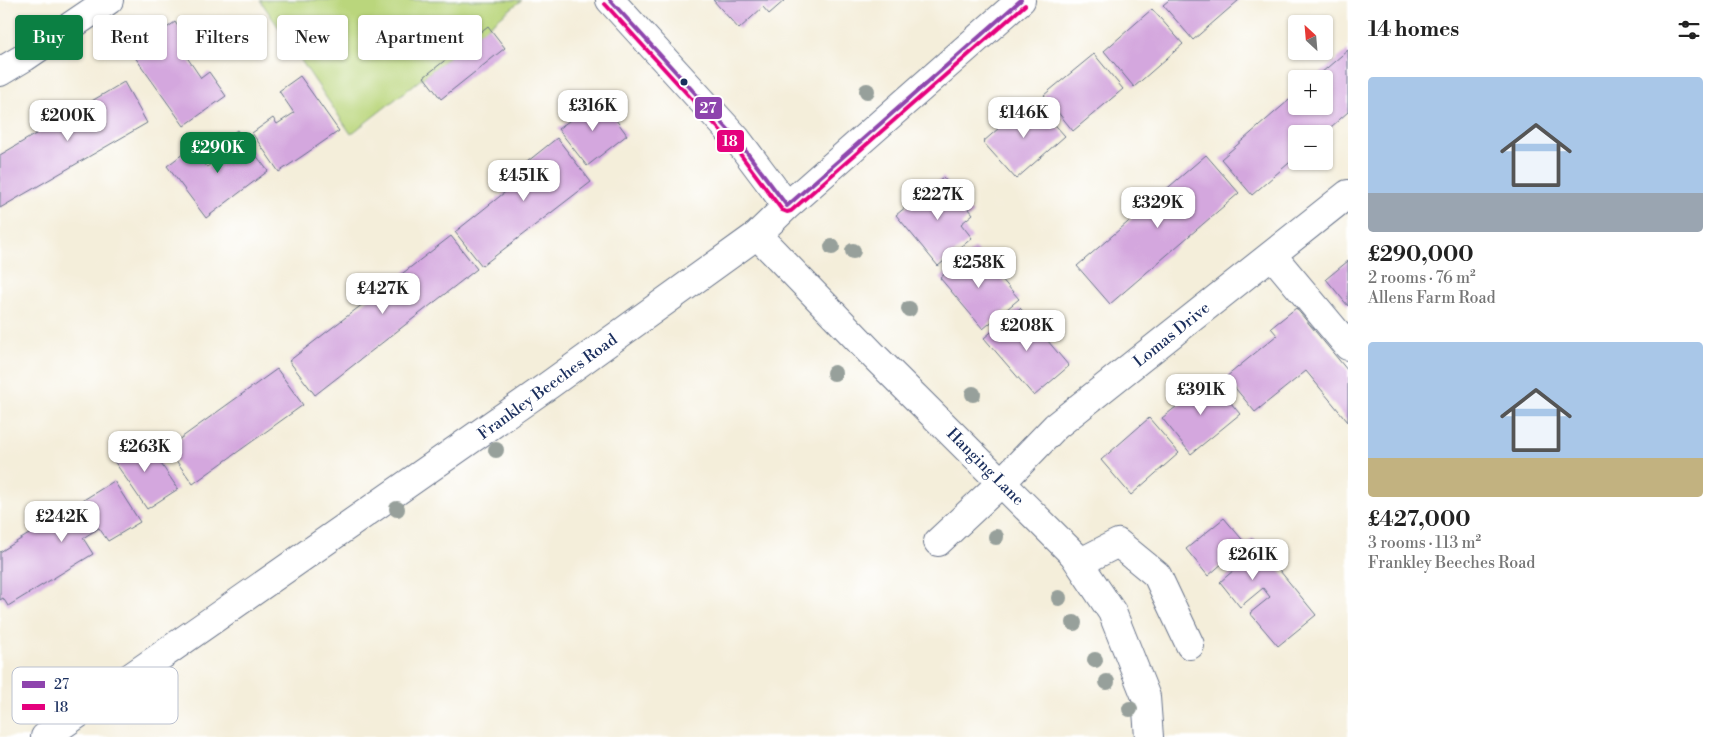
<!DOCTYPE html>
<html lang="en">
<head>
<meta charset="utf-8">
<style>
  :root { --surface:#fff; --page:#f2f2f2; --text:#222; --muted:#767676; --accent:#0b8043 }
  body { margin:0; font-family:"Libre Bodoni",serif; background:var(--page); color:var(--text); height:100vh; display:flex; flex-direction:column; font-size:19px; white-space:nowrap }
  * { box-sizing:border-box; margin:0 }
  p { font-size:16px; color:var(--muted) }
  .icon { flex:none; width:28px; height:28px; fill:none; stroke:currentColor; stroke-width:2; stroke-linecap:round; stroke-linejoin:round }
  .map { position:relative; flex:1; overflow:hidden }
  .details { display:flex; flex-direction:column; background:var(--surface); width:375px }
  .details>* { flex:none }
  .top-card { position:absolute; left:15px; top:15px; width:475px; height:45px; display:flex; gap:10px }
  .needle { width:32px; rotate:334deg }
  .fabs { position:absolute; left:1288px; top:15px; display:grid; gap:10px }
  .fabs a { display:grid; place-items:center; width:45px; height:45px; border-radius:5px; background:var(--surface); box-shadow:0 1px 4px #0004; font-size:25px }
  .price { position:absolute; translate:-50% -42px; padding:0 11px; border-radius:10px; background:#fff; color:#222; font-size:16px; line-height:32px; filter:drop-shadow(0 1px 2px #0008) }
  .price::after { content:''; position:absolute; left:50%; top:30px; width:15px; height:11px; margin-left:-8px; background:inherit; clip-path:polygon(0 0,100% 0,50% 100%) }
  .price.current { background:var(--accent); color:#fff }
  ul { padding:0; list-style:none }
  li { display:grid; align-content:center; gap:10px; height:265px; padding:0 20px }
  li span { display:grid; place-items:center; height:155px; border-radius:5px; color:#555 }
  li>.icon { margin-inline-start:auto }
  span .icon { width:90px; height:90px; fill:#fffc; stroke-width:1 }
  li b { font-size:21px }
  h2 { display:flex; justify-content:space-between; align-items:center; height:60px; padding:0 20px; font-size:21px }
  .chip { padding:0 18px; border-radius:5px; background:var(--surface); box-shadow:0 1px 4px #0004; font-size:18px; line-height:45px }
  .chip.current { background:var(--accent); color:#fff }
  main { display:flex; flex:1; min-height:0 }
  .map>svg:first-child { display:block }
</style>
</head>
<body>
<main>
<div class="map">
<svg width="1348" height="737" viewBox="0 0 1348 737">
  <rect width="100%" height="100%" fill="#fff"/>
  <filter id="ink" filterUnits="userSpaceOnUse"><feTurbulence type="fractalNoise" baseFrequency=".02" numOctaves="2"/><feDisplacementMap in="SourceGraphic" scale="10" xChannelSelector="R" yChannelSelector="G"/><feConvolveMatrix kernelMatrix="1 2 1 2 8 2 1 2 1" color-interpolation-filters="sRGB"/></filter>
  <filter id="wash" filterUnits="userSpaceOnUse"><feTurbulence type="fractalNoise" baseFrequency=".0096" numOctaves="4" result="noise"/><feDisplacementMap in="SourceGraphic" scale="20" xChannelSelector="R" yChannelSelector="G"/><feGaussianBlur stdDeviation="1.12" result="paint"/><feColorMatrix in="noise" values="0 0 0 0 0 0 0 0 0 0 0 0 0 0 0 0 0 1.4 0 .05"/><feComposite in="paint" operator="in"/></filter>
  <g filter="url(#wash)">
    <rect width="100%" height="100%" fill="#f4eeda"/>
    <path fill="#bad67c" stroke="#6a826d" d="M260 0H522L351 134Z"/>
    <g id="blocks">
      <path fill="#d4a7de" d="M713 0H785L769 14 763 7 739 29Z
        M1169 0H1239L1193 40 1163 5Z
        M1152 9 1183 44 1134 87 1104 51Z
        M175 22 192 47 184 53 201 78 209 72 226 96 184 126 132 53Z
        M488 26 505 48 441 99 424 77Z
        M1348 50V112L1323 134H1296V157L1252 195 1221 159 1296 94V106H1324V79H1314Z
        M1094 54 1123 89 1073 131 1044 95Z
        M300 76 339 131 279 172 252 133 273 118 277 124 294 113 279 91Z
        M124 82 147 123 0 208V155Z
        M600 98 627 135 587 166 558 129Z
        M1032 99 1065 136 1016 179 983 142Z
        M237 130 268 171 206 218 167 166 192 147 207 167 221 156 215 147Z
        M557 138 591 182 482 266 455 232 509 189 503 181Z
        M1206 155 1239 193 1110 304 1077 266Z
        M943 177 973 214 961 224 972 238 938 266 896 215Z
        M451 236 477 269 315 395 289 361Z
        M975 248 1019 299 983 329 940 278Z
        M1348 261V306L1326 279Z
        M1020 308 1069 366 1034 396 984 338Z
        M1296 308 1348 371V422L1306 371 1255 412 1226 377 1277 335 1271 328Z
        M277 369 303 405 193 484 167 448Z
        M1211 379 1240 414 1191 454 1162 418Z
        M1149 418 1179 453 1131 495 1101 460Z
        M143 437 178 489 147 509 112 458Z
        M114 481 140 522 108 541 99 528 83 538 93 554 8 606 3 598 0 600V552Z
        M1224 518 1246 544 1253 538 1316 615 1278 646 1250 613 1270 597 1263 588 1240 607 1220 582 1241 564 1233 554 1208 576 1186 549Z"/>
    </g>
  </g>
  <g filter="url(#ink)">
    <use href="#blocks" fill-opacity="0" stroke="#677289" stroke-width="1"/>
    <g fill="none" stroke-linecap="round" stroke-linejoin="round">
      <g stroke="#677289" stroke-width="30">
        <path id="minor" d="M610 0 736 138 787 206
          M0 72 25 57 109 0
          M757 235 876 358 1073 554 1112 612 1146 697 1149 737
          M1272 255 1348 346
          M938 542 1002 482 1056 426 1348 194
          M1079 563 1118 543 1157 575 1190 645
          M45 737 549 385 757 235 787 206 1021 0"/>
      </g>
      <use href="#minor" stroke="#fff" stroke-width="28"/>
      <g stroke="#fff" stroke-width="8">
        <path id="bus-1" d="M610 0 736 138 787 206 1021 0"/>
      </g>
      <g stroke="#fff" stroke-width="8">
        <path id="bus-2" d="M605 4 731 142 782 210 787 212 791 211 1025 5"/>
      </g>
      <use href="#bus-1" stroke="#8e44ad" stroke-width="4"/>
      <use href="#bus-2" stroke="#e5007d" stroke-width="4"/>
    </g>
    <g fill="#97a09b">
      <circle cx="42" cy="24" r="8"/>
      <circle cx="867" cy="91" r="8"/>
      <circle cx="832" cy="247" r="8"/>
      <circle cx="853" cy="251" r="8"/>
      <circle cx="909" cy="309" r="8"/>
      <circle cx="834" cy="373" r="8"/>
      <circle cx="973" cy="394" r="8"/>
      <circle cx="496" cy="450" r="8"/>
      <circle cx="397" cy="509" r="8"/>
      <circle cx="996" cy="537" r="8"/>
      <circle cx="1059" cy="598" r="8"/>
      <circle cx="1074" cy="623" r="8"/>
      <circle cx="1095" cy="660" r="8"/>
      <circle cx="1107" cy="682" r="8"/>
      <circle cx="1130" cy="709" r="8"/>
    </g>
  </g>
  <circle fill="#1b2f5e" stroke="#fff" stroke-width="2" cx="684" cy="82" r="4.5"/>
  <g text-anchor="middle" stroke-width="4" stroke-linejoin="round" paint-order="stroke">
    <g font-size="16" fill="#1b2f5e" stroke="#fff">
      <text transform="translate(1171 334) rotate(-39)" y="6">Lomas Drive</text>
      <text transform="translate(547 386) rotate(-36)" y="6">Frankley Beeches Road</text>
      <text transform="translate(986 466) rotate(45)" y="6">Hanging Lane</text>
    </g>
  </g>
  <rect x="12" y="667" width="166" height="57" rx="8" fill="#fff" stroke="#bbc1cf" stroke-width="1"/>
  <rect x="22" y="681" width="23" height="7" fill="#8e44ad"/>
  <rect x="22" y="704" width="23" height="6" fill="#e5007d"/>
  <g font-size="14" fill="#1b2f5e">
    <text x="54" y="689">27</text>
    <text x="54" y="712">18</text>
  </g>
  <g stroke="#fff" stroke-width="2">
    <rect x="694" y="96" width="29" height="24" rx="5" fill="#8e44ad"/>
    <rect x="716" y="129" width="29" height="24" rx="5" fill="#e5007d"/>
  </g>
  <g font-size="14" text-anchor="middle" font-weight="bold" fill="#fff">
    <text x="708" y="113">27</text>
    <text x="730" y="146">18</text>
  </g>
</svg>
<div class="fabs">
<a><svg class="needle" viewBox="-14 -14 28 28"><path d="M0-13l5 13h-10z" fill="#e53935"/><path d="M0 13l5-13h-10z" fill="#767676"/></svg></a>
<a>+</a>
<a>−</a>
</div>
<b class="price" style="left:593px;top:132px">£316K</b>
<b class="price" style="left:1024px;top:139px">£146K</b>
<b class="price" style="left:68px;top:142px">£200K</b>
<b class="price current" style="left:218px;top:174px">£290K</b>
<b class="price" style="left:524px;top:202px">£451K</b>
<b class="price" style="left:938px;top:221px">£227K</b>
<b class="price" style="left:1158px;top:229px">£329K</b>
<b class="price" style="left:979px;top:289px">£258K</b>
<b class="price" style="left:383px;top:315px">£427K</b>
<b class="price" style="left:1027px;top:352px">£208K</b>
<b class="price" style="left:1201px;top:416px">£391K</b>
<b class="price" style="left:145px;top:473px">£263K</b>
<b class="price" style="left:62px;top:543px">£242K</b>
<b class="price" style="left:1253px;top:581px">£261K</b>
<div class="top-card">
<a class="chip current">Buy</a>
<a class="chip">Rent</a>
<a class="chip">Filters</a>
<a class="chip">New</a>
<a class="chip">Apartment</a>
</div>
</div>
<section class="details">
<h2>14 homes<svg class="icon" aria-label="filters" viewBox="0 0 24 24"><path d="M4 7h16M4 17h16"/><circle cx="9" cy="7" r="2"/><circle cx="15" cy="17" r="2"/></svg></h2>
<ul>
<li><span style="background:linear-gradient(#a9c7e8 75%,#9aa5b1 0)"><svg class="icon" aria-label="home" viewBox="0 0 24 24"><path d="M3 11l9-7 9 7M6 9v11h12V9"/></svg></span><div><b>£290,000</b><p>2 rooms · 76 m²</p><p>Allens Farm Road</p></div></li>
<li><span style="background:linear-gradient(#a9c7e8 75%,#c2b280 0)"><svg class="icon" aria-label="home" viewBox="0 0 24 24"><path d="M3 11l9-7 9 7M6 9v11h12V9"/></svg></span><div><b>£427,000</b><p>3 rooms · 113 m²</p><p>Frankley Beeches Road</p></div></li>
</ul>
</section>
</main>
</body>
</html>
